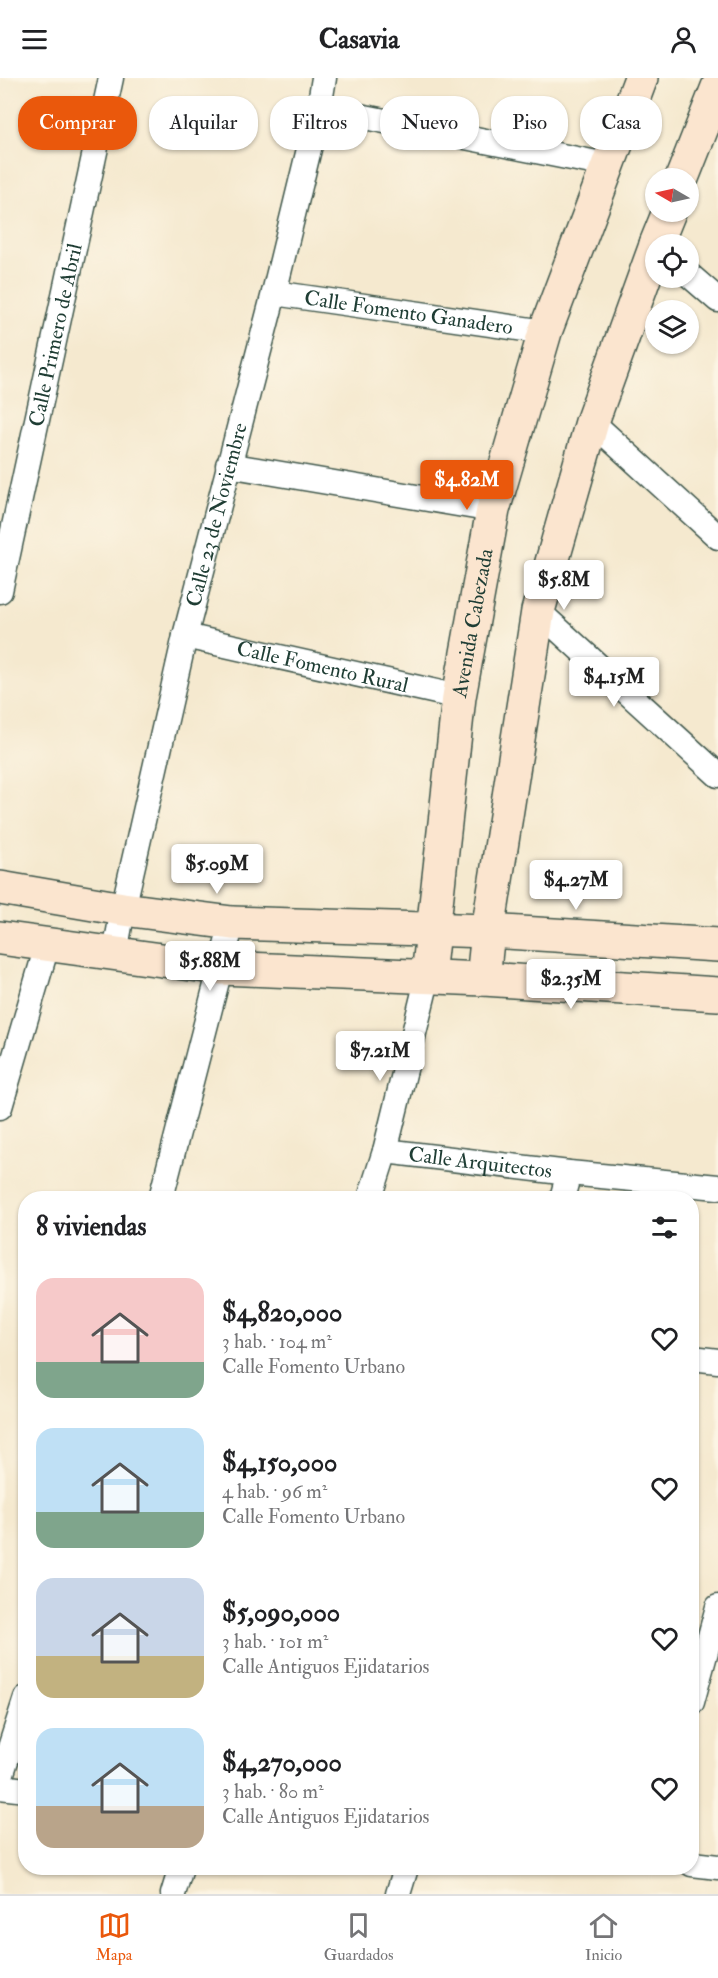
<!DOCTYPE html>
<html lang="es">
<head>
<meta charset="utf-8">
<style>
  :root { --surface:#fff; --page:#f2f2f2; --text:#202124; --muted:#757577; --line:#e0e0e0; --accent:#ea580c }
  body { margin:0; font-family:"IM FELL Double Pica",serif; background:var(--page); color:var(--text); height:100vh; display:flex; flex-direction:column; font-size:22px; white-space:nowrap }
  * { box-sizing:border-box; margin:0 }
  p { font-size:20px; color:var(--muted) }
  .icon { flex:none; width:33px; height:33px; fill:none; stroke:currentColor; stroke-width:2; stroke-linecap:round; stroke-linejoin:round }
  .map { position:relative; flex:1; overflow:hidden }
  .side { position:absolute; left:18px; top:1113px; width:681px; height:684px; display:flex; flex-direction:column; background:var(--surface); border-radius:24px; box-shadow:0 2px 4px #0004 }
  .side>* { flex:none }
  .hud { position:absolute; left:18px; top:18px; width:682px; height:54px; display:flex; gap:12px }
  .needle { width:39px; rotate:279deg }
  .controls { position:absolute; left:645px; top:90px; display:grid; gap:12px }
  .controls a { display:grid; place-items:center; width:54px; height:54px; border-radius:50%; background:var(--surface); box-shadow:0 2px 4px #0004; font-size:30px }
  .price { position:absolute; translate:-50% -51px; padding:0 14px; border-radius:6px; background:#fff; color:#222; font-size:20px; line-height:39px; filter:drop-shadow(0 2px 3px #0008) }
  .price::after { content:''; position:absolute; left:50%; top:36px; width:18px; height:14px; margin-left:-9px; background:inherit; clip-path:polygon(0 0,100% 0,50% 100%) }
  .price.selected { background:var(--accent); color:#fff }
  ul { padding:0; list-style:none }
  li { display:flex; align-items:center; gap:18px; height:150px; padding:0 18px }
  li span { display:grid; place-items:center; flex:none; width:168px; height:120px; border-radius:18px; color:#555 }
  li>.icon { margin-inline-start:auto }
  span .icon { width:72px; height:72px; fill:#fffc; stroke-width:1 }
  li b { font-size:26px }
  h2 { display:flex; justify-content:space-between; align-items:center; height:72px; padding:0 18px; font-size:26px }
  .chip { padding:0 21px; border-radius:24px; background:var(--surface); box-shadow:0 2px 4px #0004; font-size:21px; line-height:54px }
  .chip.selected { background:var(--accent); color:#fff }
  header { display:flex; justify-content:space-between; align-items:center; height:78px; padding:0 18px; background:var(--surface); font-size:27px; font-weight:700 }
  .dock { display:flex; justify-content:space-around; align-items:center; height:84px; border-top:2px solid var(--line); background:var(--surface); font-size:16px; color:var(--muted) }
  .dock a { display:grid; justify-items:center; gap:3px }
  .dock .selected { color:var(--accent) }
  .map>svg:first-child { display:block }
</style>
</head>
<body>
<header><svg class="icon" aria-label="menu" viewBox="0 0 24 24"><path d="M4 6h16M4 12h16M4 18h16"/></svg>Casavia<svg class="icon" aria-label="person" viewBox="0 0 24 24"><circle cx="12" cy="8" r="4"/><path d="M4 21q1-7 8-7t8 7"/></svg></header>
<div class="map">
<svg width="718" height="1816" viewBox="0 0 718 1816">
  <rect width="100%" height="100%" fill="#fcf5e5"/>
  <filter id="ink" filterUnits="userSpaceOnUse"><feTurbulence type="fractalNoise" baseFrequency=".0167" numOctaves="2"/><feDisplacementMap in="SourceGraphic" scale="12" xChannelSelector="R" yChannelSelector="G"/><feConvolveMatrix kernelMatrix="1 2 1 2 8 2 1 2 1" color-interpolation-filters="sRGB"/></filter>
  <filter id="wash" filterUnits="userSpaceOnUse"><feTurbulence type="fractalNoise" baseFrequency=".008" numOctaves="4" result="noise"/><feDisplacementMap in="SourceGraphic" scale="24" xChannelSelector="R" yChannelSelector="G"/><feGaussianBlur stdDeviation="1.35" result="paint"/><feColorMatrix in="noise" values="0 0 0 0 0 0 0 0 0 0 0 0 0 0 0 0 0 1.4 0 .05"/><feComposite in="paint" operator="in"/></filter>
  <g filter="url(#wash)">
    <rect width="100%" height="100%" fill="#f5e9cf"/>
  </g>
  <g filter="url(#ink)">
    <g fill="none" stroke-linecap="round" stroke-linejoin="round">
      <g stroke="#3f574b" stroke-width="27">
        <g id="street">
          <path d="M319 30 607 87"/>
          <path d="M688 196 718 222"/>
          <path id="s1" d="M274 215 545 254"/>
          <path d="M592 344 718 459"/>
          <path d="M228 387 493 432"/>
          <path id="s2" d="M0 513 111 0"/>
          <path d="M538 533 718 697"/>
          <path id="s3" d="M185 558 459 619"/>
          <path id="s4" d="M115 875 123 831 185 558 274 215 319 30 324 0"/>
          <path d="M0 1029 47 868"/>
          <path id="s5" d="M385 1073 569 1095 718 1109"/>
          <path d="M161 1120 232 845"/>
          <path d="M370 1120 385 1073 428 898"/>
          <path d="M562 1120 569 1095"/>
          <path d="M692 1280 718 1283"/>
          <path d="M692 1624 718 1529"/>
          <path d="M0 1701 26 1620"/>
          <path d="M0 1709 26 1712"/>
          <path d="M692 1786 718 1789"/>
          <path d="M173 1816 181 1790"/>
          <path d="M398 1816 406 1790"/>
        </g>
      </g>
      <g stroke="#3f574b" stroke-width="36">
        <g id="secondary">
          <path d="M682 100 718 9"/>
          <path d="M656 166 669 134"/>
          <path d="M0 810 123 831 232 845 488 853 718 867"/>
          <path d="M0 860 221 890 483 901 718 916"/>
          <path id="s6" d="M428 898 459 619 493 432 545 254 641 0"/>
          <path d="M483 901 488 853 538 533 592 344 656 167"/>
        </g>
      </g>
      <use href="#street" stroke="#fff" stroke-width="24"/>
      <use href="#secondary" stroke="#fbe5cf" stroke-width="33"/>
    </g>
  </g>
  <g text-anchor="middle" stroke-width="5" stroke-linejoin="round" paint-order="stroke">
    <g font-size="21" fill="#1f3d34" stroke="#fcf5e5">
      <text dy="7" stroke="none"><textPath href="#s1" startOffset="136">Calle Fomento Ganadero</textPath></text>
      <text dy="7" stroke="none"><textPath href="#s2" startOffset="262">Calle Primero de Abril</textPath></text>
      <text dy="7" stroke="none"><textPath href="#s4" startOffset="450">Calle 23 de Noviembre</textPath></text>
      <text dy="7" stroke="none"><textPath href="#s6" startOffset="356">Avenida Cabezada</textPath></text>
      <text dy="7" stroke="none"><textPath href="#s3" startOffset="141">Calle Fomento Rural</textPath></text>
      <text dy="7" stroke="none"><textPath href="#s5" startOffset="96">Calle Arquitectos</textPath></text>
    </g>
  </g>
</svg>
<div class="controls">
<a><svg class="needle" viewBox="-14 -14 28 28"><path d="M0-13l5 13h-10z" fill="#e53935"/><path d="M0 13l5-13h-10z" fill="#757577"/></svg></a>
<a><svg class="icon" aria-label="locate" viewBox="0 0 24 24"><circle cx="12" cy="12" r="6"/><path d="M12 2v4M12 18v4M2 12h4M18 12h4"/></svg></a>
<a><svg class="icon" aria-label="layers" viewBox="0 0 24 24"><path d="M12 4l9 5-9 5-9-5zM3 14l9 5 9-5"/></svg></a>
</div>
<b class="price selected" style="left:467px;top:433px">$4.82M</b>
<b class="price" style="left:564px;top:533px">$5.8M</b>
<b class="price" style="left:614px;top:630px">$4.15M</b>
<b class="price" style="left:217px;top:817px">$5.09M</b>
<b class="price" style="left:576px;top:833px">$4.27M</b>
<b class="price" style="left:210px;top:914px">$5.88M</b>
<b class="price" style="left:571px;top:932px">$2.35M</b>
<b class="price" style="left:380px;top:1004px">$7.21M</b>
<div class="hud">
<a class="chip selected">Comprar</a>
<a class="chip">Alquilar</a>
<a class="chip">Filtros</a>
<a class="chip">Nuevo</a>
<a class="chip">Piso</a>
<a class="chip">Casa</a>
</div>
<section class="side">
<h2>8 viviendas<svg class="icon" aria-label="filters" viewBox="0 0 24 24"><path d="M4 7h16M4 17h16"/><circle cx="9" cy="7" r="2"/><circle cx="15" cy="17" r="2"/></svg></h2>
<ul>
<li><span style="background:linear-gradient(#f6c9c9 70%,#7fa58c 0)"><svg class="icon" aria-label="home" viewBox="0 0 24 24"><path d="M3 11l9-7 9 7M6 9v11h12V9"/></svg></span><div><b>$4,820,000</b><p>3 hab. · 104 m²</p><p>Calle Fomento Urbano</p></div><svg class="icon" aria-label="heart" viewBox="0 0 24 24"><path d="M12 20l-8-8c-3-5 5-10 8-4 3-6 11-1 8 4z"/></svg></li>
<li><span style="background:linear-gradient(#bfe0f5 70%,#7fa58c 0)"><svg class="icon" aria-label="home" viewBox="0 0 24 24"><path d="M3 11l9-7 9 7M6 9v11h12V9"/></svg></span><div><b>$4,150,000</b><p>4 hab. · 96 m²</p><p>Calle Fomento Urbano</p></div><svg class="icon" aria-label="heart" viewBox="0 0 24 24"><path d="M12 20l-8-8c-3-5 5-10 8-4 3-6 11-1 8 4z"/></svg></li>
<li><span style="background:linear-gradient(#c9d6e8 65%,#c2b280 0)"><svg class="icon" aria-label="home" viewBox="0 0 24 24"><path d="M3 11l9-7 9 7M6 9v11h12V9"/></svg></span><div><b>$5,090,000</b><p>3 hab. · 101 m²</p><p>Calle Antiguos Ejidatarios</p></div><svg class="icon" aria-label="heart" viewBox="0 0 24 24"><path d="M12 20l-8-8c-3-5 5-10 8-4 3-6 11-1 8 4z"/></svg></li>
<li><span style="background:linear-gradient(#bfe0f5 65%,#b9a48a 0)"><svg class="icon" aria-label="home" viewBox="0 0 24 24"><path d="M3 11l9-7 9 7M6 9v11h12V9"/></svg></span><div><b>$4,270,000</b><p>3 hab. · 80 m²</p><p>Calle Antiguos Ejidatarios</p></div><svg class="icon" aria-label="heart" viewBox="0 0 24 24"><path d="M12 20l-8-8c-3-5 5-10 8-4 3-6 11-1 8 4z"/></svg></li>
</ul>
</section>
</div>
<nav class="dock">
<a class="selected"><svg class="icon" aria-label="map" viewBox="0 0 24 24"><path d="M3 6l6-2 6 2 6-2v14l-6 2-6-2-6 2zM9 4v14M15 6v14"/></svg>Mapa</a>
<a><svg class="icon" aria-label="saved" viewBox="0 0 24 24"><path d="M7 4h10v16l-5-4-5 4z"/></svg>Guardados</a>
<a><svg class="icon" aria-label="home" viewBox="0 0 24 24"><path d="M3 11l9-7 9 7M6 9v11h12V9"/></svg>Inicio</a>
</nav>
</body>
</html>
